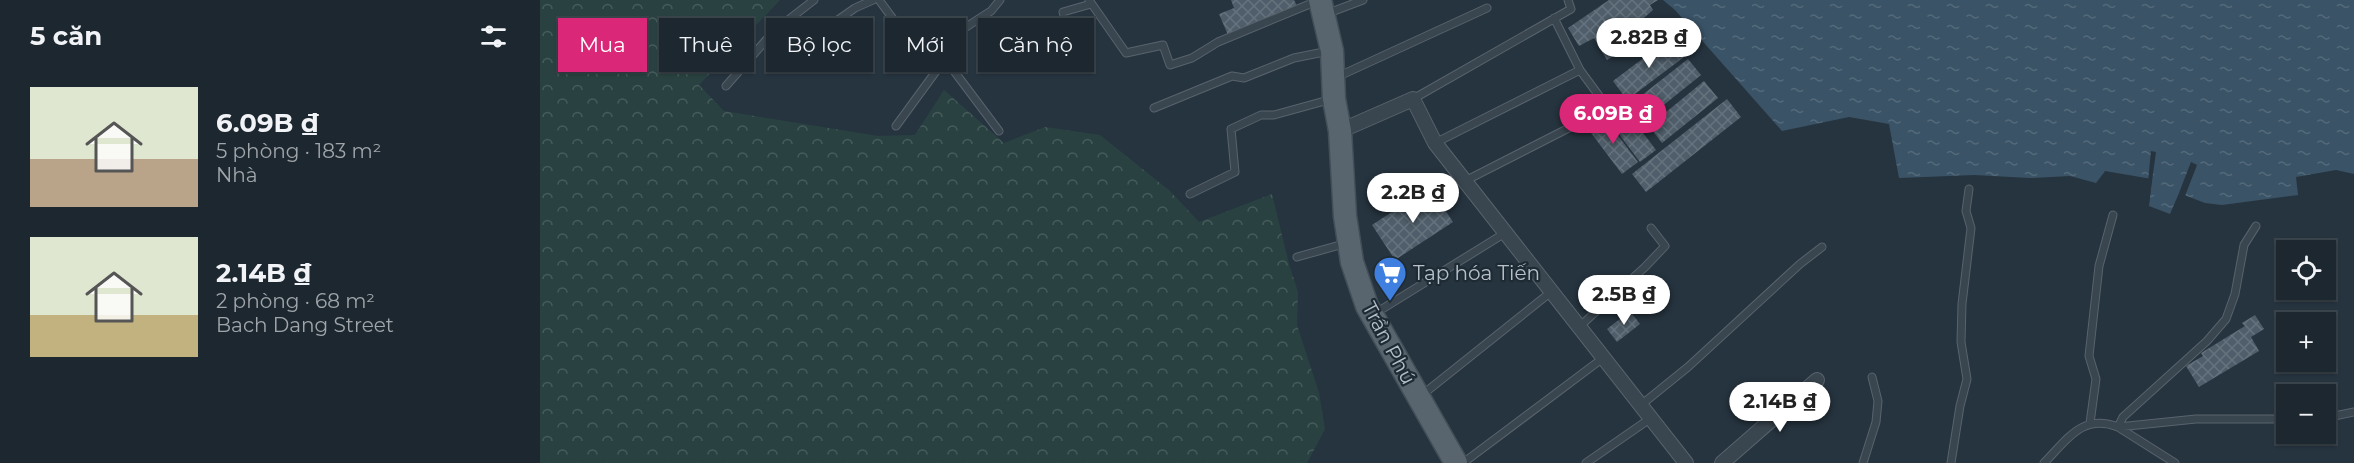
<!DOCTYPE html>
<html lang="vi">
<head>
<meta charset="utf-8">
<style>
  :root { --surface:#1c272f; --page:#29333b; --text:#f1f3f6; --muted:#a0a5aa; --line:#3a444b; --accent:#db2777 }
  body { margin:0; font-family:Montserrat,sans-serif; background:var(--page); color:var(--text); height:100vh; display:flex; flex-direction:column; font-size:22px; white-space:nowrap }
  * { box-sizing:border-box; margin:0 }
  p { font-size:20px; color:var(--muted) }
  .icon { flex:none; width:33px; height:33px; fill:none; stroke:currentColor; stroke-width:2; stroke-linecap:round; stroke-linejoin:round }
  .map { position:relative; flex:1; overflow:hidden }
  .sheet { display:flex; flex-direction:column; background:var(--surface); width:540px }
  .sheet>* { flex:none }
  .guide { position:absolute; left:18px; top:18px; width:570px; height:54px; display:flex; gap:12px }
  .fabs { position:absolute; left:1736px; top:240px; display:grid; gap:12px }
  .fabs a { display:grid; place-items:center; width:60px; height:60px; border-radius:0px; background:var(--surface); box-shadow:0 2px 4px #0004,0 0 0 2px var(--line); font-size:30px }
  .price { position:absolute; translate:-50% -51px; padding:0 14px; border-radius:21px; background:#fff; color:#222; font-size:20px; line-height:39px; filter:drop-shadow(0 2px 3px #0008) }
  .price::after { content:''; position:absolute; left:50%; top:36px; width:18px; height:14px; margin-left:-9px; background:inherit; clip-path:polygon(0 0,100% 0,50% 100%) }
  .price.on { background:var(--accent); color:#fff }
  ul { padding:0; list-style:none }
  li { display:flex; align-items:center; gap:18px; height:150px; padding:0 30px }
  li span { display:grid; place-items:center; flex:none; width:168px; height:120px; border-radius:0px; color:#555 }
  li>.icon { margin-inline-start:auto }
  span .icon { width:72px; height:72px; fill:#fffc; stroke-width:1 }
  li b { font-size:26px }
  h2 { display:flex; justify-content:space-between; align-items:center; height:72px; padding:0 30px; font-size:26px }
  .chip { padding:0 21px; border-radius:0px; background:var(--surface); box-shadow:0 2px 4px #0004,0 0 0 2px var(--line); font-size:21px; line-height:54px }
  .chip.on { background:var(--accent); color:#fff }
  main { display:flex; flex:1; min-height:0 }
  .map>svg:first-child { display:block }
</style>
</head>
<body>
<main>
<section class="sheet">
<h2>5 căn<svg class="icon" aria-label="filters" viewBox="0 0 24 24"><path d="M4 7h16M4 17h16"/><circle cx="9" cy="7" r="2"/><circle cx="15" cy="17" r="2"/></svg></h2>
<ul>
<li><span style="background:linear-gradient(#dfe7d0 60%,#b9a48a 0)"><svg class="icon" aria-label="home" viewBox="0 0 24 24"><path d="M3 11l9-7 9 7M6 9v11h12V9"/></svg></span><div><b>6.09B ₫</b><p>5 phòng · 183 m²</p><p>Nhà</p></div></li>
<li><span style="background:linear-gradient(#dfe7d0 65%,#c2b280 0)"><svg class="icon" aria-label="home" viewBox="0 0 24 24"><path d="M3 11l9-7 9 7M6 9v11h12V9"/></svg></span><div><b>2.14B ₫</b><p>2 phòng · 68 m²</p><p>Bach Dang Street</p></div></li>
</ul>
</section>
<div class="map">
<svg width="1814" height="463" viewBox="0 0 1814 463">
  <defs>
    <pattern id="forest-crowns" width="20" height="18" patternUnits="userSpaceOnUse" patternTransform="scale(1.5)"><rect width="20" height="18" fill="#294241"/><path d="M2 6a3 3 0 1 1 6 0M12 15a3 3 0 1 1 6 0" fill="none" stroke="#465c5b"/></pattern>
    <pattern id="water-ripples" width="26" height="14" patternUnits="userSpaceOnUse" patternTransform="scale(1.5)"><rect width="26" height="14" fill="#3a5366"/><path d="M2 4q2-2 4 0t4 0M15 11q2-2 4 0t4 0" fill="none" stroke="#546a7b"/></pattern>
    <pattern id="building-cross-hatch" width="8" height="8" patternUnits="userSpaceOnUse" patternTransform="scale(1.5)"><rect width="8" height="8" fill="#4f5e6a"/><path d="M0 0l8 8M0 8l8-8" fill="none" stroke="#66737e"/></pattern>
  </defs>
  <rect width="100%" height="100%" fill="#26343f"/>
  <path fill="url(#forest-crowns)" d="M0 0H240L159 85 184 111 338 136 375 135 404 90 464 143 505 127 560 135 630 191 659 222 732 194 749 264 758 292 757 325 779 393 785 429 767 463H0Z"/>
  <path fill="url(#water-ripples)" d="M1123 0H1814V174L1796 170 1756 177 1758 195 1682 205 1665 203 1639 193 1630 214 1609 206 1612 179 1565 171 1556 183 1530 176 1490 178 1434 175 1359 178 1349 124 1309 117 1242 131 1135 10Z"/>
  <path fill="#26343f" d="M1611 151 1616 152 1609 203 1606 202Z
    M1651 162 1657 165 1645 196 1639 193Z"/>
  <path fill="url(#building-cross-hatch)" d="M691 0H754L757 6 688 35 679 14 694 8Z
    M1069 0H1118L1110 5 1113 10 1090 30 1097 40 1067 60 1054 38 1039 46 1028 28Z
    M1130 38 1144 57 1087 100 1073 81Z
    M1148 59 1161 75 1105 120 1092 103Z
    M1164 81 1178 98 1122 143 1109 126Z
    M1187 99 1201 117 1106 192 1092 174Z
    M1082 105 1116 150 1100 162 1066 117Z
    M1064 117 1098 162 1082 174 1048 129Z
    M890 187 913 222 855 260 832 225Z
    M1090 311 1100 324 1077 342 1067 329Z
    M1715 315 1724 329 1711 337 1719 351 1659 387 1646 366 1663 356 1661 353 1705 326 1702 323Z"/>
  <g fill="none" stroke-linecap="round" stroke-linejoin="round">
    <g stroke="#58636d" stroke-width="9">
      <path id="service" d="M339 0 376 50 382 53 395 47
        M549 0 586 53 623 45 630 65 652 58 678 42 777 1
        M786 14 823 0
        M262 45 315 8 333 0
        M537 58 523 12 551 4
        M405 59 459 131
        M797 77 947 8
        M186 86 234 31 274 0
        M873 99 1031 9 1028 0
        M614 108 692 76 704 78 754 58 789 51
        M356 126 405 59 395 47 451 11 460 0
        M895 143 1040 70
        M925 181 1068 108 1040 70 1014 18
        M650 194 695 172 691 129 721 115H734L792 99
        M757 257 807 243
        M834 314 965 233
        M1039 327 1105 267 1125 246 1111 228
        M882 395 1011 292
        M1101 405 1148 367 1260 264 1282 247
        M1785 418 1814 412
        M1550 423 1556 379 1549 356 1559 266 1573 215
        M923 463 1063 358
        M1046 463 1111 418
        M1323 463 1336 422 1338 401 1332 377
        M1411 463 1420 406 1427 379 1421 342 1422 304 1431 228 1426 211 1429 189
        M1504 463C1527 440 1542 413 1578 427L1656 419H1746
        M1635 463 1578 427 1583 417 1667 341 1686 319 1695 294 1704 245 1716 226"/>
    </g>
    <g stroke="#58636d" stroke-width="16">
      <path id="minor" d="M800 131 873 99 895 143 1146 463
        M1182 463 1277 380"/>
    </g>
    <g stroke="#434f58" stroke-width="25">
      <path id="primary" d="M780 0 792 51 794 99 800 131 805 216 812 262 827 306 916 463"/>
    </g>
    <use href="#service" stroke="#3a464f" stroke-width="7"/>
    <use href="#minor" stroke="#3a464f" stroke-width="14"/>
    <use href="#primary" stroke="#58656f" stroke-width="22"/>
  </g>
  <defs>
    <g id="supermarket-pin" transform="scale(1.725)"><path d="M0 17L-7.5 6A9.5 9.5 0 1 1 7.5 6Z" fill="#3f7fe0" stroke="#1f2b34"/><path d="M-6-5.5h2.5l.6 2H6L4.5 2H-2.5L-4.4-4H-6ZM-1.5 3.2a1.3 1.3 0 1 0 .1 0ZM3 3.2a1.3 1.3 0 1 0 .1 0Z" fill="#fff"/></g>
  </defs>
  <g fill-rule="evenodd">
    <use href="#supermarket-pin" x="850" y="273"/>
  </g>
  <g text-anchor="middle" stroke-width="4.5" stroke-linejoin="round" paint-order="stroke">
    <g font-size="20" fill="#b6c0ca" stroke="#1f2b34" text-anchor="start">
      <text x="873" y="280">Tạp hóa Tiến</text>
    </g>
    <g font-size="20" fill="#b6c0ca" stroke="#1f2b34">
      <text transform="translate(849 343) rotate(62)" y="7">Trần Phú</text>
    </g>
  </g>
</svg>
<div class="fabs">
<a><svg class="icon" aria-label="locate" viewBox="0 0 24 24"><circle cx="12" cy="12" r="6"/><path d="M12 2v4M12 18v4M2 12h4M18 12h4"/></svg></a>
<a>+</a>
<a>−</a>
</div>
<b class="price" style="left:1109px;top:69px">2.82B ₫</b>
<b class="price on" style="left:1073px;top:145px">6.09B ₫</b>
<b class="price" style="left:873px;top:224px">2.2B ₫</b>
<b class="price" style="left:1084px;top:326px">2.5B ₫</b>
<b class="price" style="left:1240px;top:433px">2.14B ₫</b>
<div class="guide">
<a class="chip on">Mua</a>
<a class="chip">Thuê</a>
<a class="chip">Bộ lọc</a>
<a class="chip">Mới</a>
<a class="chip">Căn hộ</a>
</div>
</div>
</main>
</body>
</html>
